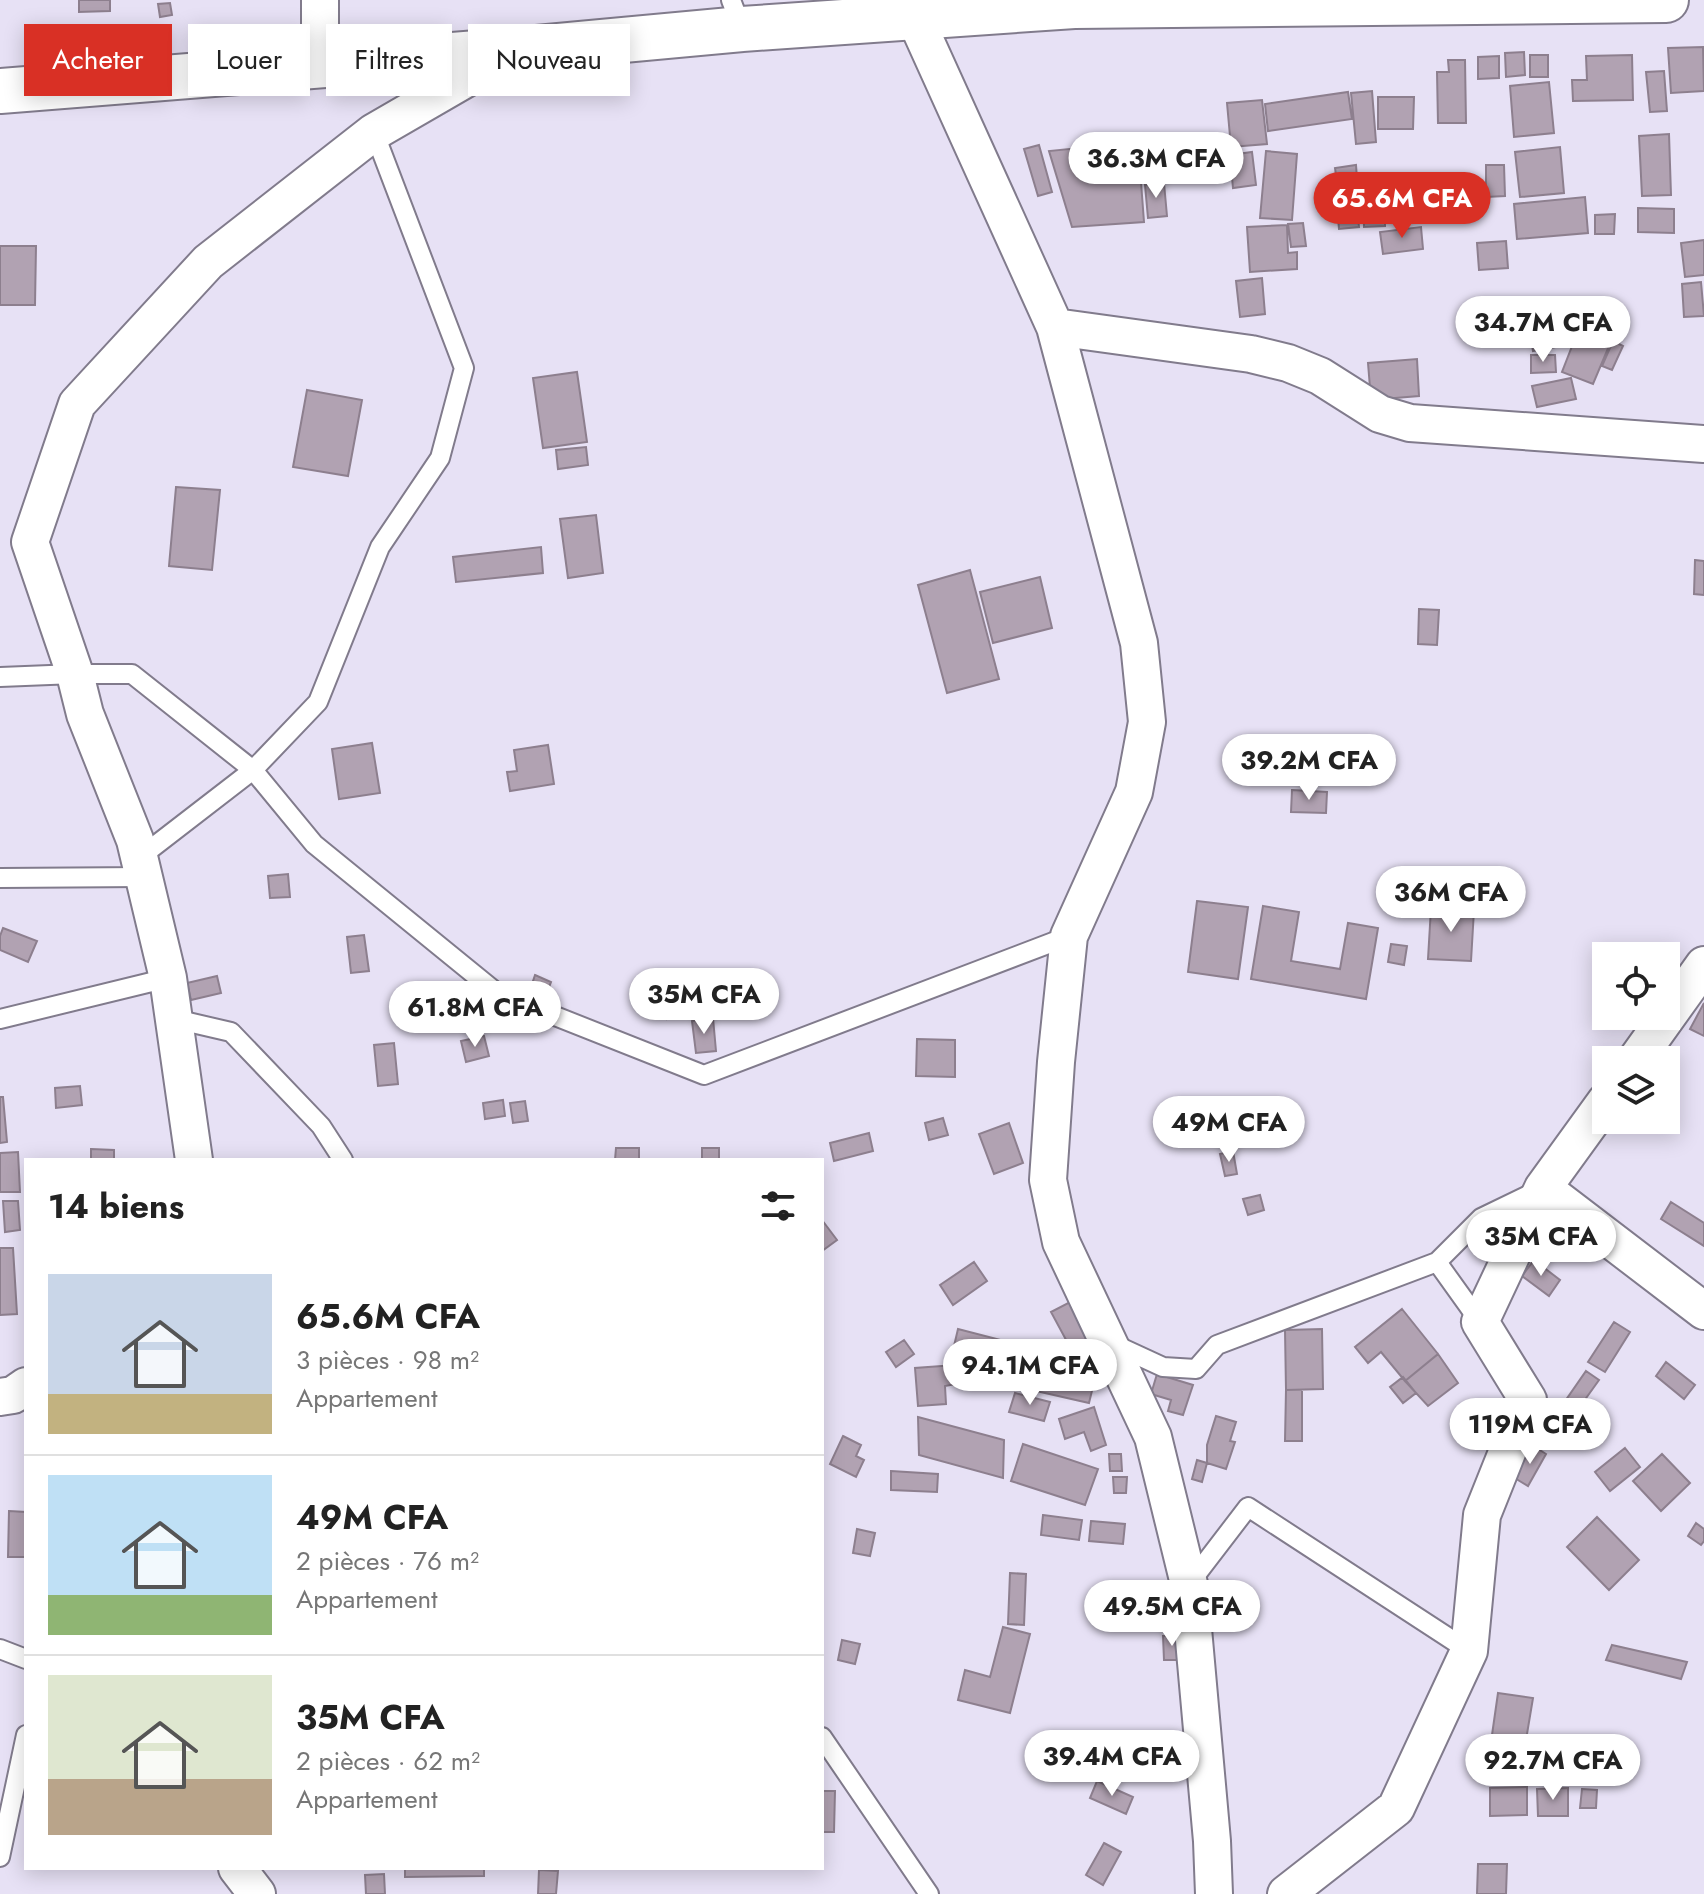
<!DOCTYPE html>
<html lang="fr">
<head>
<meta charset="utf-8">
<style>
  :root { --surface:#fff; --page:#f2f2f2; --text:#222; --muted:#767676; --line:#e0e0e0; --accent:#d93025 }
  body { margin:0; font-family:Jost,sans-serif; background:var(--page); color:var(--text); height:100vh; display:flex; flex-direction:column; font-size:30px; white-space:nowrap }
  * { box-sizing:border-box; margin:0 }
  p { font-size:26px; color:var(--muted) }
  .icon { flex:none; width:44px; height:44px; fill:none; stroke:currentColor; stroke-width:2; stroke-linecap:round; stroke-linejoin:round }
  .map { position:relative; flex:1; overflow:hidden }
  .panel { position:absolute; left:24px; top:1158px; width:800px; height:712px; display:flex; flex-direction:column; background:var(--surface); border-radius:0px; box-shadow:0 4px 20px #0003 }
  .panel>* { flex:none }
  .hud { position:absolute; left:24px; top:24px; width:800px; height:72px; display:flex; gap:16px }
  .buttons { position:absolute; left:1592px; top:942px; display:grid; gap:16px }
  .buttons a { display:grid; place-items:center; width:88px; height:88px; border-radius:0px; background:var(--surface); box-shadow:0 4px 20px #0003; font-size:40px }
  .price { position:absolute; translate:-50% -68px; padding:0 18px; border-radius:28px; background:#fff; color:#222; font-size:26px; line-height:52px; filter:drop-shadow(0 2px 4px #0008) }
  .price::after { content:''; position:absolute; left:50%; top:48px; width:24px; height:18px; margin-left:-12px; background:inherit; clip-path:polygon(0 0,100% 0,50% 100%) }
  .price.active { background:var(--accent); color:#fff }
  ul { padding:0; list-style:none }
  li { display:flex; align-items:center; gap:24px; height:200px; padding:0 24px }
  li+li { border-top:2px solid var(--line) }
  li span { display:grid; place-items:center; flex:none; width:224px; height:160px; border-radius:0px; color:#555 }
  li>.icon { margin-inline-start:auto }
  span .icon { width:96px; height:96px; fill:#fffc; stroke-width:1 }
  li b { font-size:34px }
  h2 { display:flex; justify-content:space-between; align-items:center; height:96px; padding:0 24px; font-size:34px }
  .pill { padding:0 28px; border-radius:0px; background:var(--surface); box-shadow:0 4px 20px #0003; font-size:28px; line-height:72px }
  .pill.active { background:var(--accent); color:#fff }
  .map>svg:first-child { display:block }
</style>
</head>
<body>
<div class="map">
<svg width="1704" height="1894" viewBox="0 0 1704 1894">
  <rect width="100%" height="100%" fill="#e7e1f5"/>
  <path fill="#b1a2b2" stroke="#8d7f8e" stroke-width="2" d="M79 0H110V11L79 12Z
    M170 3 172 15 160 17 158 4Z
    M1703 47 1704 91 1671 93 1668 48Z
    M1524 52 1525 75 1506 77 1505 53Z
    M1530 55H1548V77H1530Z
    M1632 55 1633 100 1573 101 1572 80H1587L1586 56Z
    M1499 56V78L1478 79V57Z
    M1448 60H1465L1466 123H1438L1437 72H1449Z
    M1664 71 1667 111 1650 112 1646 72Z
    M1549 82 1554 133 1514 137 1510 86Z
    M1372 91 1376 142 1356 144 1351 93Z
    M1348 92 1352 119 1268 131 1265 104Z
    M1378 97H1414L1413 129H1378Z
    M1262 100 1267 144 1231 147 1227 103Z
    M1669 134 1671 195 1642 196 1639 136Z
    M1138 142 1144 222 1072 227 1049 151Z
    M1039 145 1052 192 1038 196 1024 149Z
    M1560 147 1564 193 1520 197 1515 152Z
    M1266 151 1297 154 1292 220 1260 218Z
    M1252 152 1256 185 1233 188 1230 155Z
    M1356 165 1357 179 1337 182 1335 168Z
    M1486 165H1504L1505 196 1486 197Z
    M1363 182H1384L1385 226 1364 227Z
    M1164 183 1167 216 1148 218 1145 185Z
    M1354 183 1359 227 1339 229 1335 185Z
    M1585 197 1588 233 1517 239 1514 204Z
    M1638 208 1674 209V233L1638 232Z
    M1615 214 1614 234H1595V215Z
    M1303 223 1306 246 1291 247 1288 224Z
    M1287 225 1288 253 1297 252V269L1250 272 1247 227Z
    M1421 227 1423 249 1383 254 1380 232Z
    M1704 240V275L1685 277 1681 243Z
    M1506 241 1508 268 1479 270 1477 243Z
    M0 246H36L35 305H0Z
    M1262 278 1265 314 1240 317 1236 281Z
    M1701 282 1704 316 1684 317 1682 284Z
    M1521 309 1526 343 1507 346 1502 312Z
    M1561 312 1567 345 1533 351 1528 319Z
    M1602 313 1620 320 1593 384 1562 372 1583 318 1598 324Z
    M1613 341 1623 346 1612 370 1602 366Z
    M1531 355H1555L1556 372 1531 373Z
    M1417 359 1419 396 1371 400 1368 363Z
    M577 372 587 442 543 448 533 378Z
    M1571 378 1576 399 1537 407 1532 386Z
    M307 390 362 400 348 476 293 467Z
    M586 447 588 465 558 469 556 450Z
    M176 487 220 490 212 570 169 566Z
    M596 515 603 573 568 578 560 519Z
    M541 547 543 573 456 582 453 557Z
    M1695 560 1704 561V595L1694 594Z
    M970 570 999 679 947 693 918 585Z
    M1040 577 1052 628 993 643 980 592Z
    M1419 609 1439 610 1437 645 1418 644Z
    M372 743 380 793 339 799 332 749Z
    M548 745 554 784 510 791 507 772 517 771 514 750Z
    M1292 790 1327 792 1326 813 1291 812Z
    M288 874 290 897 270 898 268 876Z
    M1197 901 1248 907 1238 979 1188 972Z
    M1263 906 1299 912 1291 961 1340 969 1348 923 1378 928 1366 999 1251 979Z
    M1431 908 1474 910 1471 961 1428 959Z
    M3 928 37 941 28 962 0 950V936Z
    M364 935 369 971 351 973 347 937Z
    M1391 944 1407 946 1404 965 1388 962Z
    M535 975 551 982 545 998 529 993Z
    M217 976 221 993 191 1000 187 983Z
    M652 1003 668 1005 666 1019 650 1016Z
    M1704 1003V1036L1690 1029Z
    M713 1018 716 1051 696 1053 692 1021Z
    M484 1036 489 1056 466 1062 461 1041Z
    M917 1039 955 1040V1077L916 1076Z
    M394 1043 398 1084 378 1086 374 1045Z
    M80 1086 82 1105 56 1108 55 1088Z
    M0 1097H3L7 1142 0 1143Z
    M503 1100 505 1116 485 1119 483 1103Z
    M525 1101 528 1121 513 1123 510 1103Z
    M943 1118 948 1135 929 1140 925 1123Z
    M1009 1123 1023 1163 994 1174 979 1134Z
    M869 1133 873 1151 834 1161 830 1143Z
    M616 1148H639V1160H615Z
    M702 1148H719V1160H702Z
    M91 1149 114 1150V1160H91Z
    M1233 1151 1237 1174 1225 1176 1220 1154Z
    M18 1152 20 1192H0V1153Z
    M1260 1195 1264 1210 1248 1215 1243 1199Z
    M3 1201H18L20 1230 5 1232Z
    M1671 1202 1704 1223V1246L1661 1219Z
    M822 1220 837 1240 822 1251Z
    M0 1248H13L17 1314 0 1315Z
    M1534 1260 1560 1280 1549 1296 1522 1276Z
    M974 1262 987 1281 953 1305 940 1285Z
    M1072 1301 1092 1337 1071 1349 1051 1312Z
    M1402 1309 1438 1354 1405 1381 1381 1352 1368 1363 1355 1347Z
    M1614 1322 1630 1332 1605 1372 1588 1362Z
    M958 1329 1020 1345 1015 1362 954 1346Z
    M1322 1329 1323 1389 1286 1390 1285 1330Z
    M904 1340 914 1354 896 1367 886 1352Z
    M1045 1354 1098 1366 1089 1403 1036 1391Z
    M1438 1354 1458 1383 1428 1406 1405 1381Z
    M1666 1362 1695 1385 1684 1399 1656 1376Z
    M955 1365 956 1384 945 1386 946 1404 918 1406 915 1368Z
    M1586 1371 1599 1380 1574 1415 1561 1407Z
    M1157 1374 1193 1385 1183 1415 1168 1411 1171 1400 1151 1394Z
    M1403 1377 1416 1393 1403 1403 1390 1387Z
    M1286 1390H1302V1441H1285Z
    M1015 1393 1050 1402 1044 1421 1009 1412Z
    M1094 1407 1106 1445 1091 1451 1084 1432 1065 1439 1059 1419Z
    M1216 1416 1236 1422 1230 1441 1235 1442 1226 1469 1207 1463V1445Z
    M918 1417 1004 1440 1003 1478 919 1455Z
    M843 1436 861 1445 856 1456 864 1460 856 1477 830 1464Z
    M1023 1444 1098 1469 1085 1505 1011 1481Z
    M1532 1445 1546 1454 1528 1486 1513 1477Z
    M1625 1448 1640 1467 1610 1491 1595 1472Z
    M1109 1454H1121L1122 1471H1110Z
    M1662 1454 1690 1483 1661 1511 1633 1481Z
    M1197 1460 1207 1463 1202 1482 1192 1479Z
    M891 1471 938 1474 937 1492 891 1490Z
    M1113 1477H1127L1126 1493H1114Z
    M9 1511 26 1512V1557H8Z
    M1043 1515 1082 1520 1079 1540 1041 1535Z
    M1597 1517 1639 1560 1609 1590 1567 1547Z
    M1091 1521 1125 1524 1123 1544 1089 1541Z
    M1696 1523 1704 1529V1541L1701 1545 1688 1536Z
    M857 1529 875 1533 870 1556 853 1553Z
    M1010 1573 1026 1574 1024 1625 1008 1624Z
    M1003 1627 1030 1634 1010 1713 958 1700 965 1670 990 1677Z
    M1163 1636H1181V1660H1164Z
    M842 1640 860 1644 855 1664 838 1660Z
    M1612 1645 1687 1662 1681 1679 1606 1660Z
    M1498 1693 1533 1698 1525 1746 1491 1742Z
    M1097 1781 1133 1797 1126 1814 1090 1798Z
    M1527 1787V1815L1490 1816V1788Z
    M1568 1788V1816H1538L1537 1789Z
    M1582 1789 1597 1790 1596 1808H1580Z
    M822 1791H835L834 1832H822Z
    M1104 1843 1121 1852 1103 1885 1086 1875Z
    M1478 1864H1507L1506 1894H1477Z
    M405 1868H484V1876L405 1877Z
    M539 1870 558 1871 556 1894H538Z
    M384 1874 385 1894H366L365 1875Z"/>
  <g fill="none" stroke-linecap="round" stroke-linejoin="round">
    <g stroke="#817b8c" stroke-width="22">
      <path id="lane" d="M731 0 742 29
        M0 677 75 674H132L253 770 314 844 497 993 704 1075 1069 936
        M139 858 253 770 318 702 380 547 440 458 464 368 374 132
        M0 878 144 877
        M0 1019 168 978
        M175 1019 231 1032 321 1126 343 1160
        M1480 1322 1437 1262 1481 1218 1539 1190
        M1111 1343 1163 1367 1196 1369 1217 1345 1437 1262
        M1189 1584 1248 1507 1469 1651
        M0 1649 26 1659
        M822 1737 929 1894
        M0 1857 26 1735"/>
    </g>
    <g stroke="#817b8c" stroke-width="40">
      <path id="street" d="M915 18 1055 327 1139 643 1147 722 1134 792 1069 936 1056 1062 1048 1180 1061 1242 1153 1437 1189 1584 1212 1841 1214 1894
        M320 65V0
        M1055 327 1251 354 1288 363 1320 376 1380 414 1410 423 1704 444
        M1636 1060 1704 965
        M194 1160 168 978 135 840 85 714 75 674 30 542 77 404 208 262 374 132 514 51
        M1543 1188 1704 1311
        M0 1397 13 1395 26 1386
        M237 1868 257 1894
        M1286 1894 1396 1808 1469 1651 1482 1515 1528 1400 1480 1322 1543 1188 1606 1101"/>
    </g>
    <g stroke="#817b8c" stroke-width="48">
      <path id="secondary" d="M0 91 515 50 742 29 1074 6 1666 0"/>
    </g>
    <use href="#lane" stroke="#fff" stroke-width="18"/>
    <use href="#street" stroke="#fff" stroke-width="36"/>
    <use href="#secondary" stroke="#fff" stroke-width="44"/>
  </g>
</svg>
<div class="buttons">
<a><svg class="icon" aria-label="locate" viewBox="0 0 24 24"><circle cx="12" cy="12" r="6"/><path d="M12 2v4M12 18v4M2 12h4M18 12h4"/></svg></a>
<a><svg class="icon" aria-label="layers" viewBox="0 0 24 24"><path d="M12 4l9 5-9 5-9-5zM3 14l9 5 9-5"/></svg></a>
</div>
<b class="price" style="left:1156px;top:200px">36.3M CFA</b>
<b class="price active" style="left:1402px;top:240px">65.6M CFA</b>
<b class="price" style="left:1543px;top:364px">34.7M CFA</b>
<b class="price" style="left:1309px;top:802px">39.2M CFA</b>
<b class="price" style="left:1451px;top:934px">36M CFA</b>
<b class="price" style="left:704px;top:1036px">35M CFA</b>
<b class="price" style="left:475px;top:1049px">61.8M CFA</b>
<b class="price" style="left:1229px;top:1164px">49M CFA</b>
<b class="price" style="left:1541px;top:1278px">35M CFA</b>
<b class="price" style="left:1030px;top:1407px">94.1M CFA</b>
<b class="price" style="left:1530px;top:1466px">119M CFA</b>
<b class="price" style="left:1172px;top:1648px">49.5M CFA</b>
<b class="price" style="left:1112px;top:1798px">39.4M CFA</b>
<b class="price" style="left:1553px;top:1802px">92.7M CFA</b>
<div class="hud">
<a class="pill active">Acheter</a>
<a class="pill">Louer</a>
<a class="pill">Filtres</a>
<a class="pill">Nouveau</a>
</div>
<section class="panel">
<h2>14 biens<svg class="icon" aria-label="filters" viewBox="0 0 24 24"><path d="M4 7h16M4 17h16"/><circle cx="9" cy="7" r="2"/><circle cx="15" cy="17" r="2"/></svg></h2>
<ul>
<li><span style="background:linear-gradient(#c9d6e8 75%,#c2b280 0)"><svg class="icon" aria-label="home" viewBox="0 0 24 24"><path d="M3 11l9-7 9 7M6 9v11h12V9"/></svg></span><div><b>65.6M CFA</b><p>3 pièces · 98 m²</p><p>Appartement</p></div></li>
<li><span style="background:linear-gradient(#bfe0f5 75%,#8fb573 0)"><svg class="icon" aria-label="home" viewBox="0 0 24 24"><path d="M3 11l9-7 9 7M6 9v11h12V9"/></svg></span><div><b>49M CFA</b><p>2 pièces · 76 m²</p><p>Appartement</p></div></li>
<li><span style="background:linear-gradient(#dfe7d0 65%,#b9a48a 0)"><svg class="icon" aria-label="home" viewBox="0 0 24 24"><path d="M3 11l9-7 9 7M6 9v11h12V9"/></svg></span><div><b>35M CFA</b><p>2 pièces · 62 m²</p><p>Appartement</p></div></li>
</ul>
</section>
</div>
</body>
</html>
